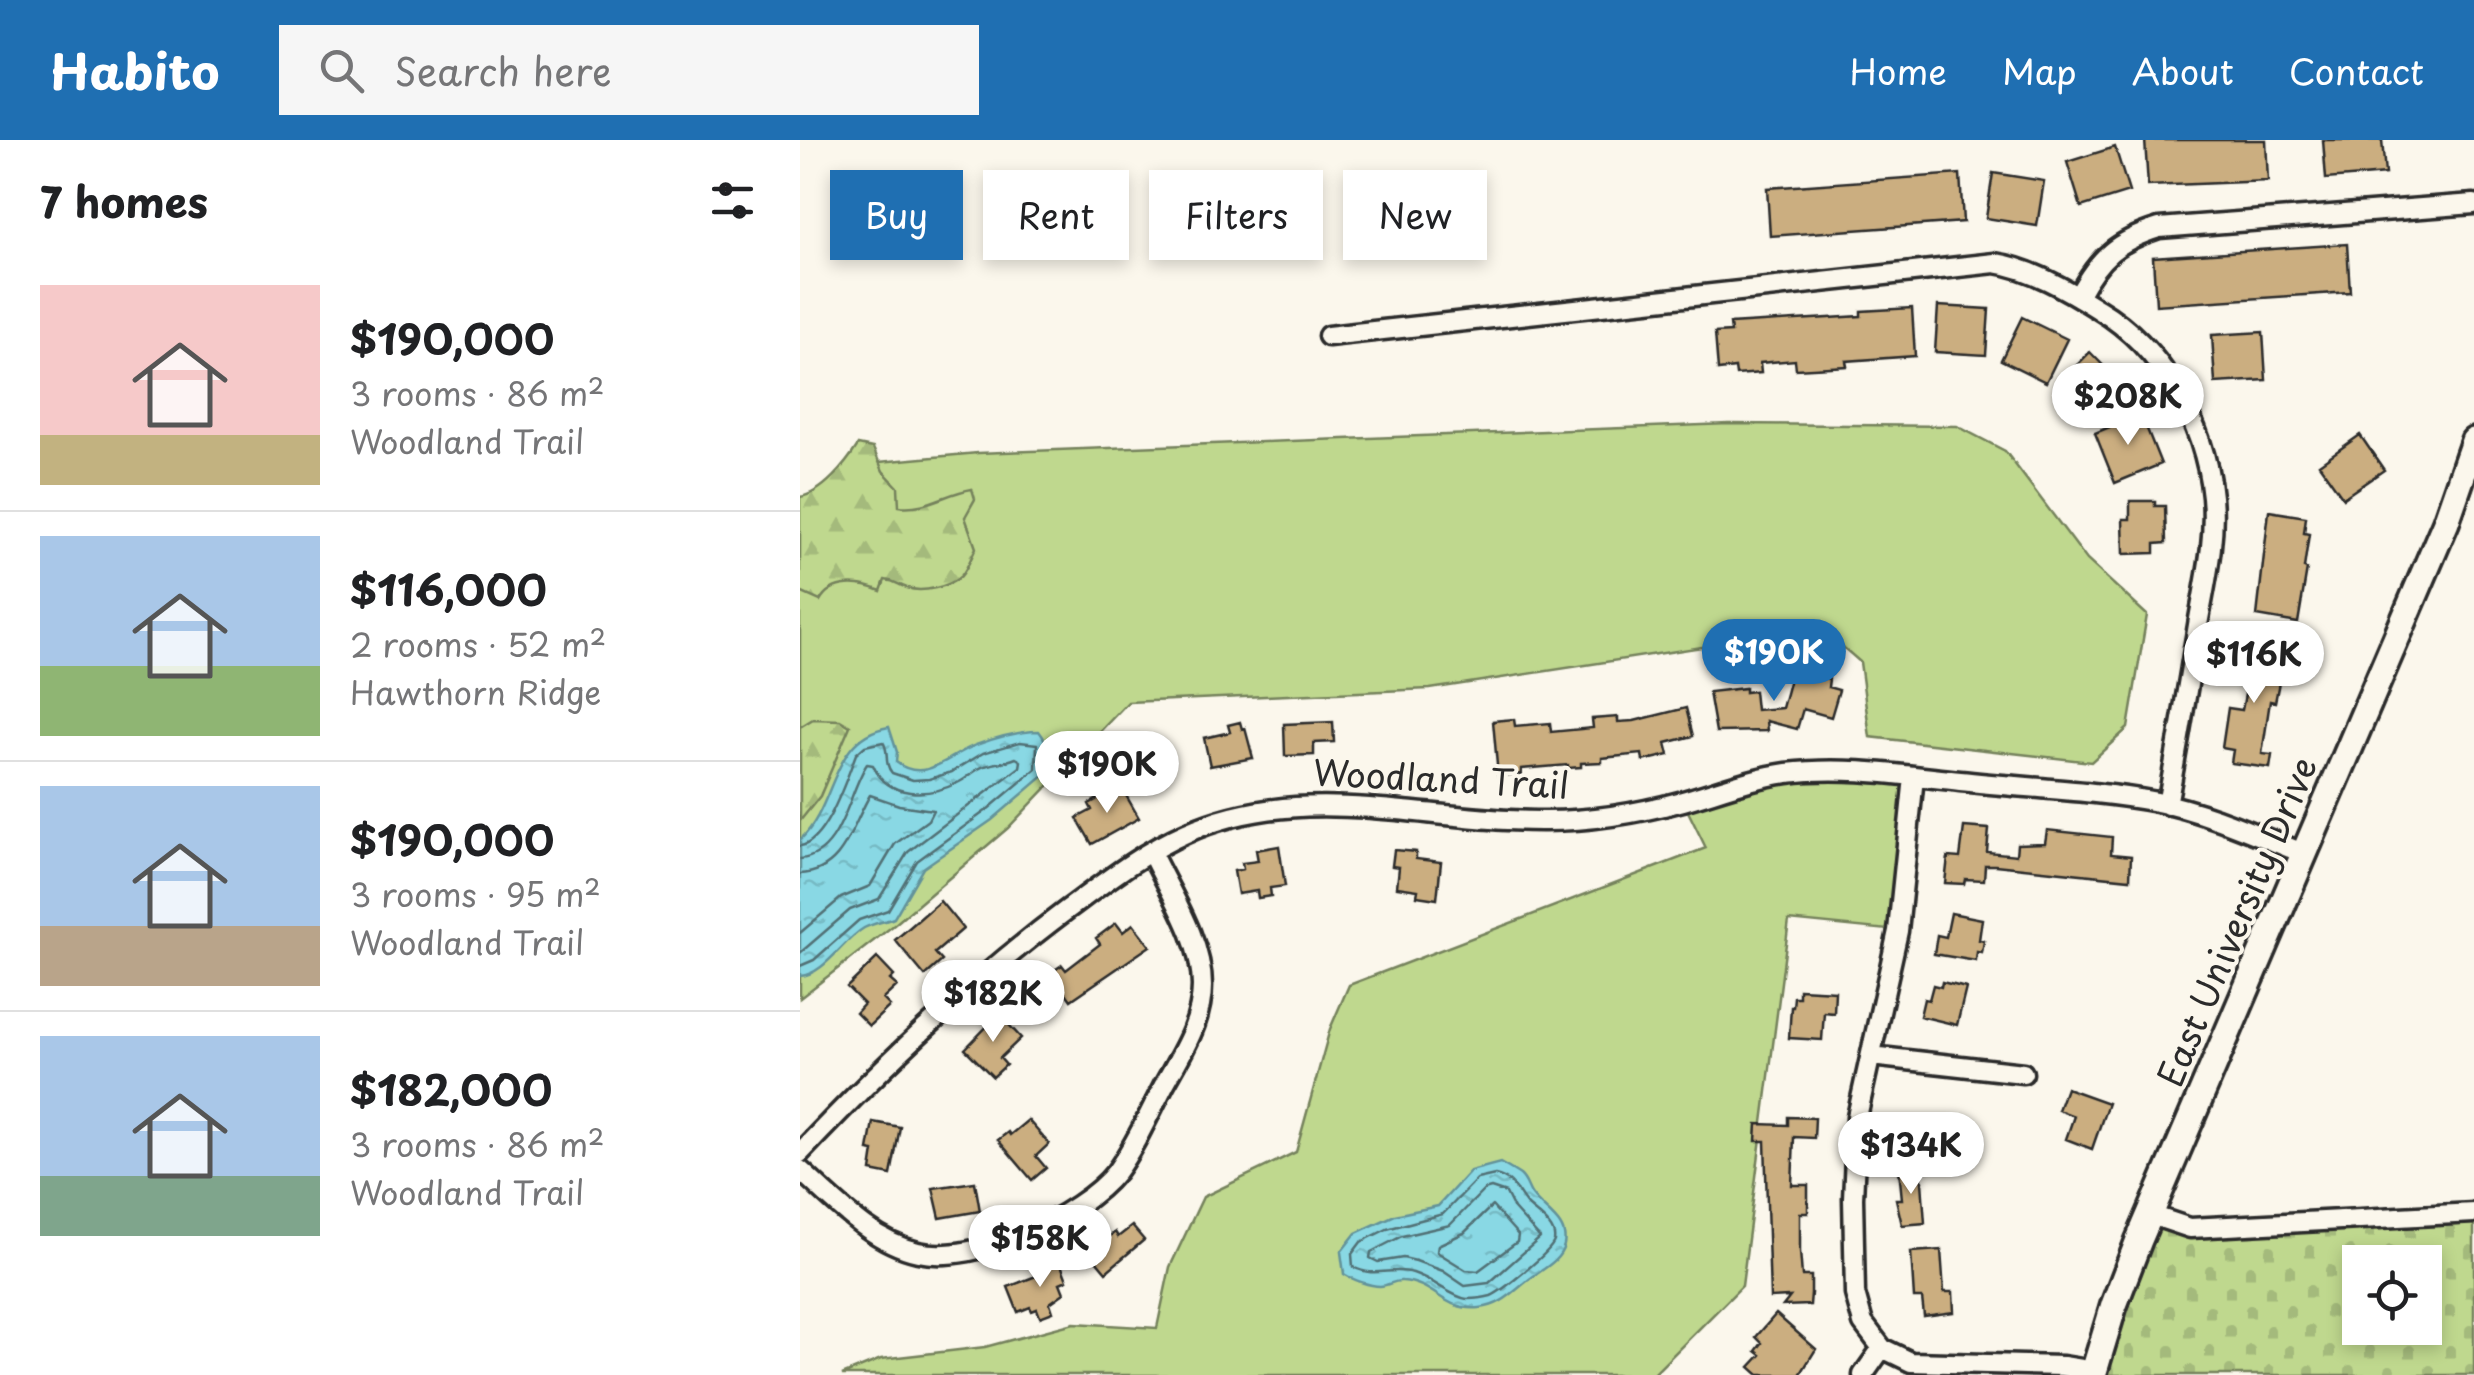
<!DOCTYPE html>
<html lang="en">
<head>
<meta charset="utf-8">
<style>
  :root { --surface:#fff; --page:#f6f6f6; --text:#202124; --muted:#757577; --line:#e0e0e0; --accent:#1f6fb2 }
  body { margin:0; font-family:"Playpen Sans",sans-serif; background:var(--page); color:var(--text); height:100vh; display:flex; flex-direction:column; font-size:38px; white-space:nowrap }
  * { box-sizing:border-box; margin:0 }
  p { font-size:32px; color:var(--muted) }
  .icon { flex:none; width:55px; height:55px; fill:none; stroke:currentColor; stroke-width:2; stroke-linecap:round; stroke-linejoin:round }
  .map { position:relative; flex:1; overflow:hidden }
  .panel { display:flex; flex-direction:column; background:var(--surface); width:800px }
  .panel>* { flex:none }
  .hud { position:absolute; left:30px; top:30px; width:950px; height:90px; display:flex; gap:20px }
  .fabs { position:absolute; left:1542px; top:1105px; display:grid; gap:20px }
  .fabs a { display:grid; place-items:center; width:100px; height:100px; border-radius:0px; background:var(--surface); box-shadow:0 5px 15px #0003; font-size:50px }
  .price { position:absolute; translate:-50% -85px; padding:0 22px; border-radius:35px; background:#fff; color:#222; font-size:32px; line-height:65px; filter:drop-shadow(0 2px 5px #0008) }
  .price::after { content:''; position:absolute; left:50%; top:60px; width:30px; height:22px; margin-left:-15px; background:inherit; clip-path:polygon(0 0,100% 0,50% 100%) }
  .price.selected { background:var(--accent); color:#fff }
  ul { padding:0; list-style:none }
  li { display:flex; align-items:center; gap:30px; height:250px; padding:0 40px }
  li+li { border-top:2px solid var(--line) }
  li span { display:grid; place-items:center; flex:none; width:280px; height:200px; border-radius:0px; color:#555 }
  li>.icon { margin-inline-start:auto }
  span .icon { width:120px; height:120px; fill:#fffc; stroke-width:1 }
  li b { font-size:42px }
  h2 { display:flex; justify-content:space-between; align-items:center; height:120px; padding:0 40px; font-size:42px }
  .chip { padding:0 35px; border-radius:0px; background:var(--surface); box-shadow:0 5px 15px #0003; font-size:35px; line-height:90px }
  .chip.selected { background:var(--accent); color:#fff }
  header { display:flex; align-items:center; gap:60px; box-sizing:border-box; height:140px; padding:0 50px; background:var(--accent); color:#fff }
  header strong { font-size:48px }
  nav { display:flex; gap:55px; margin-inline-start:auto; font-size:35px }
  .search { width:700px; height:90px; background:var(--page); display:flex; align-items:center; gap:25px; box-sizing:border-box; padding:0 35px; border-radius:0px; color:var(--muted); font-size:38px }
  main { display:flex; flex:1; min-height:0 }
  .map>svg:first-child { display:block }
</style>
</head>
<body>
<header>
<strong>Habito</strong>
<div class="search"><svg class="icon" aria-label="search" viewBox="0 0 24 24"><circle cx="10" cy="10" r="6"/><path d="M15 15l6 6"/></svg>Search here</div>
<nav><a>Home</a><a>Map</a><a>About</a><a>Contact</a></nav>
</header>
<main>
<section class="panel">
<h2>7 homes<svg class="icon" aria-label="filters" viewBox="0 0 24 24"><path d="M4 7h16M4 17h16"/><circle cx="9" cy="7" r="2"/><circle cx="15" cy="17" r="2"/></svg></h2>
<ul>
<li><span style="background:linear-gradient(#f6c9c9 75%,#c2b280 0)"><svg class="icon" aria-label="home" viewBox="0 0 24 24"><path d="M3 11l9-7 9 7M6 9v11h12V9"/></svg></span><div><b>$190,000</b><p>3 rooms · 86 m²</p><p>Woodland Trail</p></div></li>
<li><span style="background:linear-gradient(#a9c7e8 65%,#8fb573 0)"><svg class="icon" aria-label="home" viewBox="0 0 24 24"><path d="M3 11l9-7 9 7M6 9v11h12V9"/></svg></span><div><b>$116,000</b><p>2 rooms · 52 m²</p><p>Hawthorn Ridge</p></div></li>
<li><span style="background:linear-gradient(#a9c7e8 70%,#b9a48a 0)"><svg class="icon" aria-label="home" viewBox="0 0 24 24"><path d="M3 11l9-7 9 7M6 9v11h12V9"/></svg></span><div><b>$190,000</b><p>3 rooms · 95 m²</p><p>Woodland Trail</p></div></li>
<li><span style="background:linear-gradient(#a9c7e8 70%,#7fa58c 0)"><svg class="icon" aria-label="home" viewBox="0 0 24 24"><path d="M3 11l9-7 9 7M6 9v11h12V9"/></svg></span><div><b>$182,000</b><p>3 rooms · 86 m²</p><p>Woodland Trail</p></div></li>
</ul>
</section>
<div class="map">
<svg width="1674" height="1235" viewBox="0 0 1674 1235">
  <defs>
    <pattern id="forest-firs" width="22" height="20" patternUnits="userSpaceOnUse" patternTransform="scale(2.5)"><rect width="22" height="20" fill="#bfd88e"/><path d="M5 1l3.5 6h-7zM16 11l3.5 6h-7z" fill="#a4ba7b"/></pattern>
    <pattern id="cemetery-stones" width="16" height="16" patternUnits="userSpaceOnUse" patternTransform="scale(2.5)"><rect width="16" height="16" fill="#bfd88e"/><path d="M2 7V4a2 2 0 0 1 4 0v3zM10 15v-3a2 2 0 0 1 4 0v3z" fill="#a4ba7b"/></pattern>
    <pattern id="water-ripples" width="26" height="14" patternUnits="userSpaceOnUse" patternTransform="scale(2.5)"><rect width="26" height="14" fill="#89d8e4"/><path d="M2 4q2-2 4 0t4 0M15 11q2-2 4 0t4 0" fill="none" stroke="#76bac4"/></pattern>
  </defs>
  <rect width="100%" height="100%" fill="#fbf7ec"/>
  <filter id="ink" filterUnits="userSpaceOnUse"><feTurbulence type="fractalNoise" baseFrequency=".01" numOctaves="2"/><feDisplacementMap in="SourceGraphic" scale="20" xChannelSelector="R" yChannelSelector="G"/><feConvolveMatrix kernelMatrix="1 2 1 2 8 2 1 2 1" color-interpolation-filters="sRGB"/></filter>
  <g filter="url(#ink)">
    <path fill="#bfd88e" stroke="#75825c" stroke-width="2.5" d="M929 284 1157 286 1205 311 1287 420 1347 475 1328 588 1291 622 1070 597 1060 522 1036 501 1006 491 630 549 328 562 208 688 94 785 0 858V390L68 323 178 313Z
      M1114 637 1098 791 989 780 942 1146 853 1235H42L81 1219 185 1207 274 1183 357 1188 370 1127 403 1057 496 1012 530 889 549 845 906 708 883 661 960 638Z"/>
    <path fill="url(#forest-firs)" stroke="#75825c" stroke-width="2.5" d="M58 305 73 308 83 331 98 347 99 366C125 370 146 353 172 349L175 359 165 377 176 408C172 416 167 429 161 436 150 447 122 453 107 448 98 445 96 441 85 440L81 451C61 443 32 439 20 461L0 452V357C23 353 46 324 58 305Z
      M13 579 40 580 50 586 20 656 0 681V587Z"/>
    <path fill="url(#cemetery-stones)" stroke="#75825c" stroke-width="2.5" fill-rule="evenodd" d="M1674 1073V1235H1293L1339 1100 1364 1081ZM1560 1122H1625V1188H1560Z"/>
    <path fill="url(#water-ripples)" stroke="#63939a" stroke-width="2.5" d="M89 587 97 612 96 622C125 645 150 614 176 605 195 598 220 591 239 591 249 603 251 620 246 634L192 680 123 728 94 778C84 782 73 783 64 788 42 801 25 834 0 836V700C38 664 29 597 89 587Z
      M700 1023C707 1027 714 1031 720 1035 727 1041 727 1048 732 1055 743 1071 769 1082 764 1105 760 1123 738 1131 726 1142 711 1154 700 1166 680 1168 644 1172 635 1143 602 1141 594 1140 588 1146 580 1146 570 1146 553 1140 544 1134L541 1112 556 1093 595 1075 638 1066 670 1031Z"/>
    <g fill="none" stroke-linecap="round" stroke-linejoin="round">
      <path stroke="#517075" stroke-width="2.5" d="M0 706C26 703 47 637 56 614L65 606 83 602C90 612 83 622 92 633L113 640 129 639 152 632 183 613 220 602 237 604 236 629 187 670 117 721 88 770 59 780 14 820 0 826
        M0 719C42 716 48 652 67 624L73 625C87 659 129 657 157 643 168 639 174 629 185 626 195 623 206 622 216 618L221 621 220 627 108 712 79 759 50 770 0 813
        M0 734C44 732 52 685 70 655L99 665 133 670 128 680 95 704 70 746 41 758 0 793
        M695 1035C714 1039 716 1052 727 1065 736 1074 757 1086 754 1101 752 1111 701 1152 691 1156 684 1158 675 1159 667 1159 651 1157 633 1139 613 1133 591 1126 576 1139 553 1127L552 1114 561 1102 587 1089 643 1074 677 1039Z
        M691 1048 706 1053 714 1069 740 1098 689 1143 665 1146 643 1131 616 1121 603 1118 578 1122 570 1118 571 1112 602 1096 650 1085 684 1050Z
        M692 1066 718 1095 717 1102 678 1131 666 1130 637 1112 638 1105 664 1093Z"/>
    </g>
    <path fill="#cbae80" stroke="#2b2b2b" stroke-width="2.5" d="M1345 0H1466L1468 41 1348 46Z
      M1523 0H1582L1585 34 1526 39Z
      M1315 7 1329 52 1281 67 1267 22Z
      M1193 33 1244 41 1237 86 1186 78Z
      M1160 34 1163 82 970 96 967 48Z
      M1547 104 1550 152 1356 165 1353 117Z
      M1138 166 1189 169 1186 215 1135 212Z
      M1112 168 1115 216 1046 221 1047 226 996 229 995 220 960 223 961 233 936 235 935 228 918 230 915 193 931 192 930 184 1061 176V171Z
      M1222 177 1267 199 1246 242 1201 220Z
      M1463 192 1466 240 1415 243 1412 195Z
      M1290 212 1326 249 1292 282 1256 246Z
      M1341 274 1361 324 1315 343 1295 293Z
      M1560 295 1584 330 1543 358 1519 324Z
      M1330 361H1355V366H1365L1366 403 1355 404V413L1324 414 1323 379H1330Z
      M1469 371 1506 377 1504 393 1509 394 1504 428 1507 429 1498 483 1457 476Z
      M1455 502 1486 508 1475 562 1470 561 1462 614 1472 615 1470 628 1431 623 1433 610 1422 608 1428 568 1442 570 1447 544 1437 542 1443 514 1453 516Z
      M999 525 1020 531 1019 536 1029 539 1028 547 1039 550 1031 577 1003 569 997 589 966 581 967 591 916 592 909 552 945 548V552L954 551 956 570 982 568 991 535 996 536Z
      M886 568 893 596 866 603 869 615 843 621 842 614 802 618V622L781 623V627L768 628V625L721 629V634L698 636 693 581 714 579 715 586 750 583 751 592 793 588 792 579 818 577V582L834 581Z
      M440 582 442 589 445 588 453 618 410 626 404 598 430 592 428 585Z
      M533 582 534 602 514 603V615L485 616 484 584Z
      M312 651 316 657 324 652 339 678 292 704 277 678 292 670 289 664Z
      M1164 687 1189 689 1187 712 1216 715 1217 704 1245 703 1247 690 1312 697 1311 714 1331 716 1330 739 1195 725H1185L1184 740 1165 739 1164 744 1145 743 1148 717 1160 718Z
      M479 706 485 746 470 748 471 756 458 758 457 751 438 754 434 731 443 729 442 723 458 721 456 710Z
      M594 710 616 712V719L641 722 637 759 617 756 618 750 597 747 599 727 592 726Z
      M140 761 163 789 135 813 142 821 125 836 95 800Z
      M1151 773 1182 779 1179 800 1184 801 1182 813 1177 812 1176 821 1134 814 1137 795 1146 797Z
      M316 783 323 792 333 784 350 806 271 860 266 853 235 875 223 858 243 844 240 840 262 825 266 830 300 804 296 798Z
      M77 818 94 836 90 840 97 846 83 859 90 866 69 886 56 873 64 864 47 847Z
      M1142 842 1166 848 1157 885 1120 876 1124 859 1129 860 1133 845 1141 847Z
      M999 849 1035 851 1034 873 1024 872 1022 900 989 898 991 867H993L994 857H999Z
      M199 874 221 898 200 918 206 925 193 937 165 909Z
      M1266 948 1308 963 1292 1009 1266 999 1274 976 1258 970Z
      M988 977 1015 978 1014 998 994 997 992 1045H1008V1073H1000V1111L1002 1136H1011V1153L1010 1165 983 1166 990 1157 970 1158 965 1001H956L957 984 988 985Z
      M228 980 249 1004 236 1016 246 1028 232 1040 198 1000 208 992 210 995Z
      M73 982 100 987 91 1035 71 1031 74 1011 68 1010Z
      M1121 1028 1125 1083 1102 1085 1096 1059H1102L1099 1029Z
      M175 1042 180 1071 140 1078 133 1048Z
      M332 1086 344 1100 306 1132 290 1113 315 1092 318 1097Z
      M1141 1110 1144 1152H1153L1154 1172 1124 1176 1122 1158H1114L1111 1112Z
      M260 1122 267 1140 260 1143 264 1153 250 1163 253 1172 240 1177 237 1169 232 1171 230 1167 218 1172 208 1147 236 1136 234 1132Z
      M976 1174 1016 1209 1000 1235H959L950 1227 961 1215 956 1211 962 1203 956 1197Z"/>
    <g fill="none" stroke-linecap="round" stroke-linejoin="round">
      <g stroke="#2b2b2b" stroke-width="25">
        <path id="minor" d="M1278 156C1299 117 1317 101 1359 88L1674 64
          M528 196 1195 123C1230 128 1268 150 1298 169 1362 207 1405 284 1412 357 1416 400 1405 443 1398 485 1388 545 1378 605 1367 665
          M1114 637 1098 791 1057 977 1053 1058 1055 1154 1063 1183 1082 1208 1111 1222 1263 1226 1294 1231
          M1071 916 1223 933
          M0 1013C84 924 170 842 268 769 306 741 343 712 386 693 503 640 623 682 745 681 791 681 839 673 883 661 918 651 951 638 987 633 1045 626 1102 635 1160 641 1224 648 1294 650 1357 662 1408 672 1457 695 1505 714
          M0 1030C34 1060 71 1102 118 1112 175 1125 280 1077 316 1032 335 1006 349 974 364 945 381 914 402 883 402 846 402 799 370 753 351 712
          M1351 1075 1390 1088 1674 1073
          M1063 1235 1082 1208"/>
      </g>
      <g stroke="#2b2b2b" stroke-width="32">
        <path id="secondary" d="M1293 1235 1314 1165 1339 1100 1646 382 1674 301"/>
      </g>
      <use href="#minor" stroke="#fbf7ec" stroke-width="18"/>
      <use href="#secondary" stroke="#fbf7ec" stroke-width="25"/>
    </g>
  </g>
  <g text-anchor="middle" stroke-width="8" stroke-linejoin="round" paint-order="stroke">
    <g font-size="35" fill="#2b2b2b" stroke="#fbf7ec">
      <text transform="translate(641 640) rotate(3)" y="12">Woodland Trail</text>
      <text transform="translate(1438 782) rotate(-67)" y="12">East University Drive</text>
    </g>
  </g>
</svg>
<div class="fabs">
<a><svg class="icon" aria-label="locate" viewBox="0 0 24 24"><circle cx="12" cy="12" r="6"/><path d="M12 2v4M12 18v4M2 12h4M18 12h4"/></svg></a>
</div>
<b class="price" style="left:1328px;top:308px">$208K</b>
<b class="price selected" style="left:974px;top:564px">$190K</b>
<b class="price" style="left:1454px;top:566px">$116K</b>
<b class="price" style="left:307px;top:676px">$190K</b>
<b class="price" style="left:193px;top:905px">$182K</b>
<b class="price" style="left:1111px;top:1057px">$134K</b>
<b class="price" style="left:240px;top:1150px">$158K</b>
<div class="hud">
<a class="chip selected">Buy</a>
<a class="chip">Rent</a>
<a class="chip">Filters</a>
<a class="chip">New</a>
</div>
</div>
</main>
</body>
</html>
